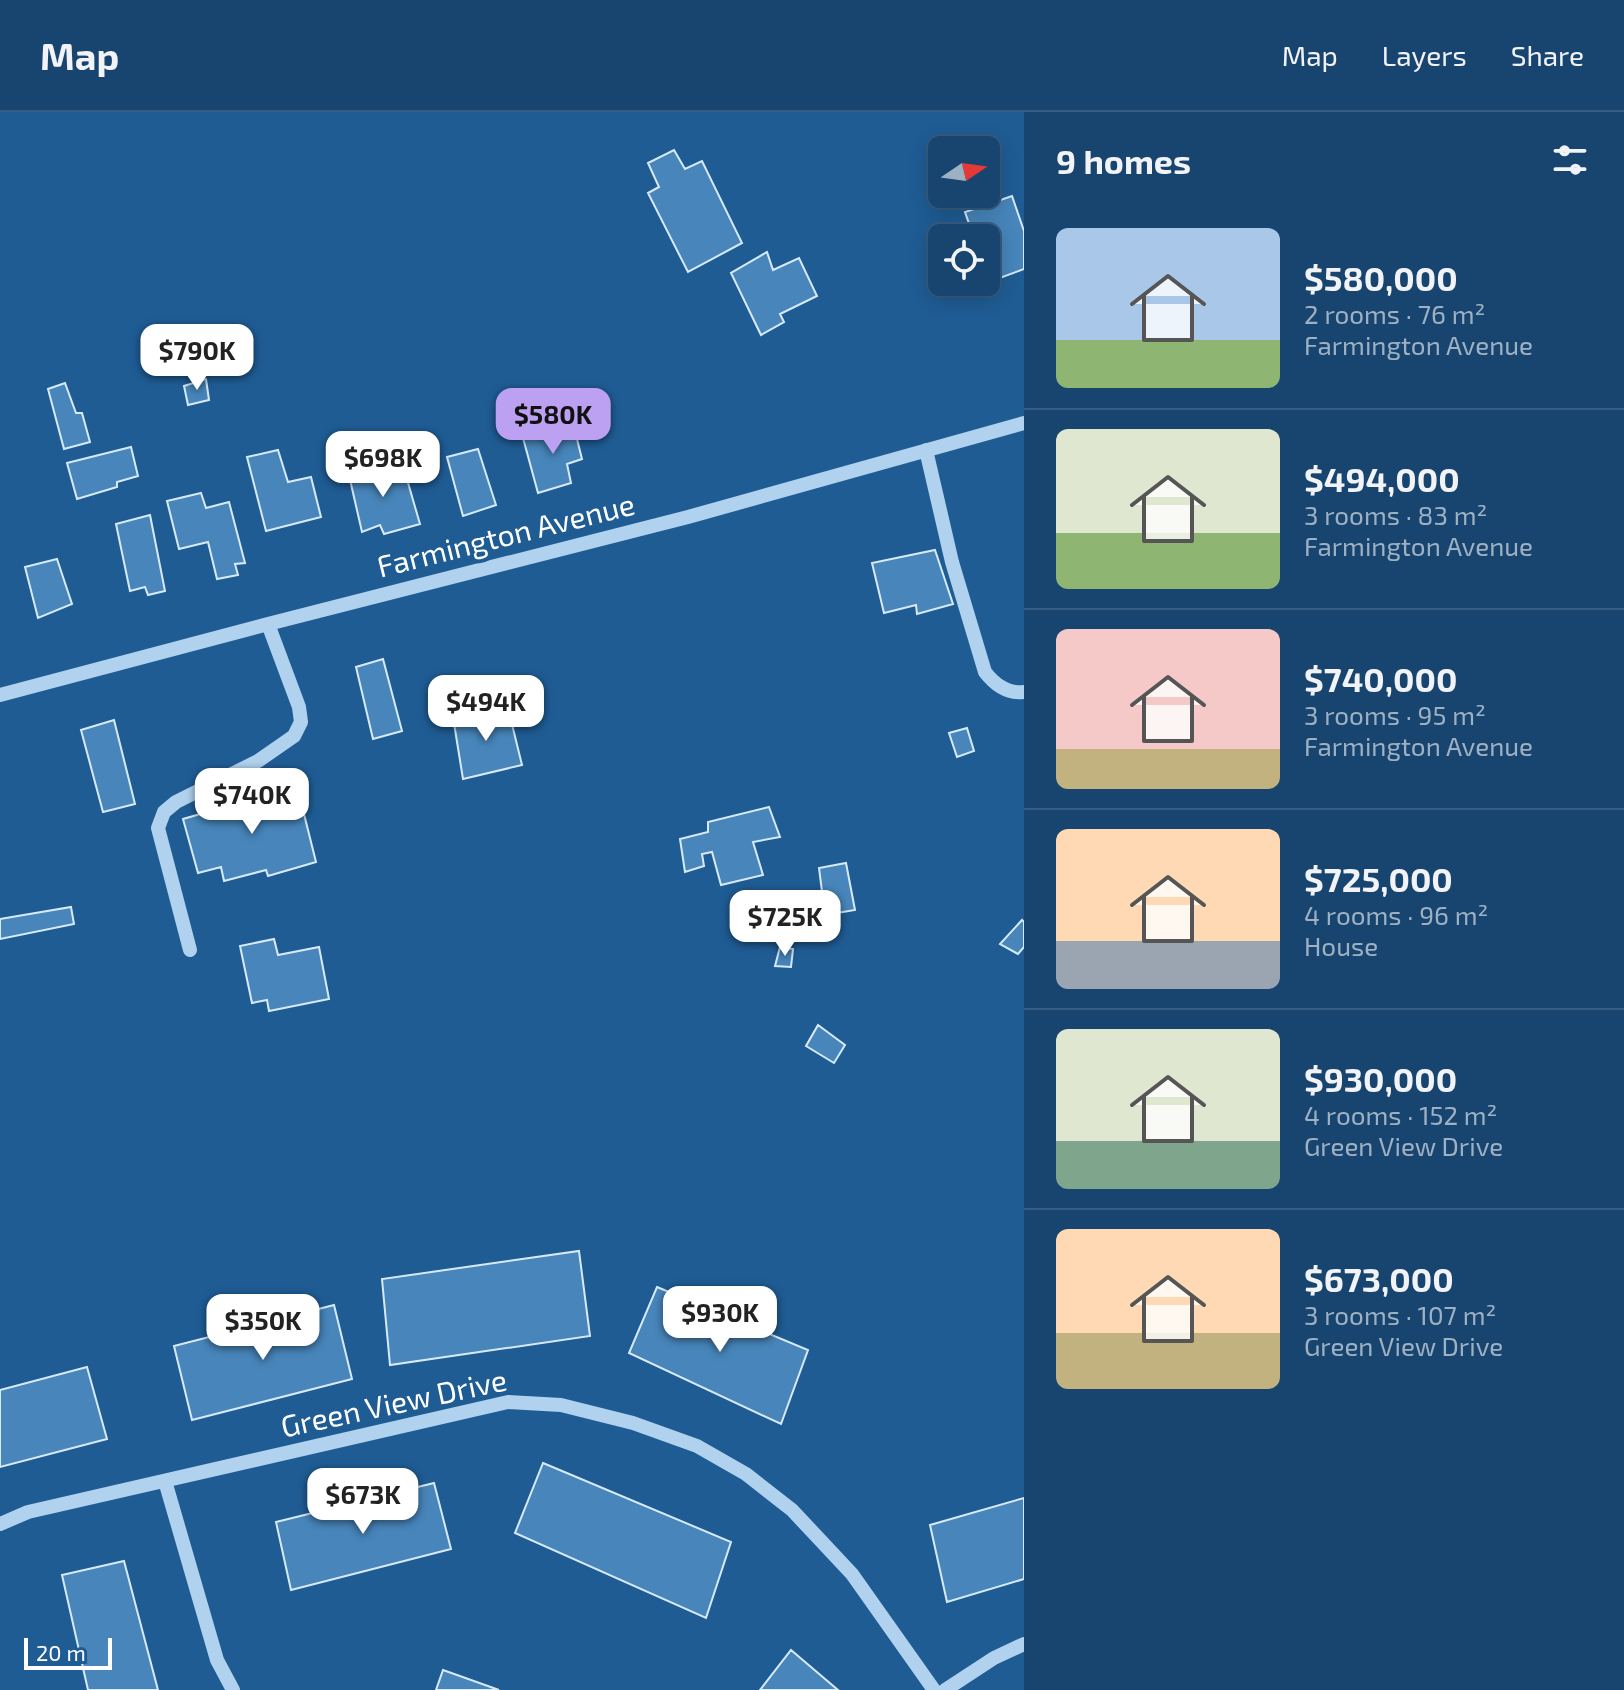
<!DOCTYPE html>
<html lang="en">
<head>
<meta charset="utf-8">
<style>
  :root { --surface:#17456f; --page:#244f77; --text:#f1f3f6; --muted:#9eb1c3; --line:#365d82; --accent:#bca0f2 }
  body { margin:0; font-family:"Exo 2",sans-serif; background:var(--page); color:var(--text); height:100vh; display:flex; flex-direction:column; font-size:30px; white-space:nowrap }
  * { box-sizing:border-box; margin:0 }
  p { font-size:26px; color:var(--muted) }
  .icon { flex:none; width:44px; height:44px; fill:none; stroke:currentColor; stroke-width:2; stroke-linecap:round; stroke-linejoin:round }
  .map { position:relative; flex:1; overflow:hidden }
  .drawer { display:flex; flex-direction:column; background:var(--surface); width:600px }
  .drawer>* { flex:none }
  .needle { width:52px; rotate:77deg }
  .controls { position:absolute; left:928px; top:24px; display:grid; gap:16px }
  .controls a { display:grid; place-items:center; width:72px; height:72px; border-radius:12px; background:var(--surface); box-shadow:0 4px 20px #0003,0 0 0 2px var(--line); font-size:40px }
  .scale { position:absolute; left:24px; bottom:20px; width:88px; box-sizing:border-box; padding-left:8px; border:4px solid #fff; border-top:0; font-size:22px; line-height:28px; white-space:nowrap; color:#fff; -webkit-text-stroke:6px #1f5c94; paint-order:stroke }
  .price { position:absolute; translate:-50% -68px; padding:0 18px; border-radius:16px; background:#fff; color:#222; font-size:26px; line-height:52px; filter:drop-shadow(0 2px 4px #0008) }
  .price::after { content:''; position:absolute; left:50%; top:48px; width:24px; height:18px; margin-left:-12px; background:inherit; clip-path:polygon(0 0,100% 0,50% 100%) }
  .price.active { background:var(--accent); color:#111 }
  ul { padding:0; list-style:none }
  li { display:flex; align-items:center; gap:24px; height:200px; padding:0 32px }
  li+li { border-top:2px solid var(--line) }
  li span { display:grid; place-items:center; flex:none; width:224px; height:160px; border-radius:12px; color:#555 }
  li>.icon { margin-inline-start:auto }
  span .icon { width:96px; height:96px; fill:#fffc; stroke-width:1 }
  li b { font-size:34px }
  h2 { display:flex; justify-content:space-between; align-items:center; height:96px; padding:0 32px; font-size:34px }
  header { display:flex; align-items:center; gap:48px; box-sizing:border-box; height:112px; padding:0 40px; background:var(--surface); border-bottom:2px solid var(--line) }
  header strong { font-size:38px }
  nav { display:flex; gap:44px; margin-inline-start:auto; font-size:28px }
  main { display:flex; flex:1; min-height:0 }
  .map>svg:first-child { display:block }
</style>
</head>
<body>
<header>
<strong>Map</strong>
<nav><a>Map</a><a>Layers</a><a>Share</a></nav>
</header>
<main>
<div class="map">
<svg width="1024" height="1578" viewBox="0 0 1024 1578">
  <rect width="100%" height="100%" fill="#1f5c94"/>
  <path fill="#4785ba" stroke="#d7eafa" stroke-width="2" d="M674 38 685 57 702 49 742 131 688 160 648 81 659 75 648 51Z
    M1012 84 1024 119V157L989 170 986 161V126H974L965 100Z
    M767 140 773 158 799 146 817 184 780 202 784 210 761 223 731 161Z
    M206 267 209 288 188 293 184 274Z
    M65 271 76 301H82L90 330 64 337 48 277Z
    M573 311 582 347 567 352 571 371 538 381 523 326Z
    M131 335 138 364 117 370V375L77 387 67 351Z
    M478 337 496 393 463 404 447 345Z
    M278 338 288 370 311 365 321 405 266 419 247 345Z
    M381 352 384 362 404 357 420 412 384 422 380 413 362 420 348 359Z
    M201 381 206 396 229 390 245 451 235 452 238 463 217 467 208 430 179 437 167 389Z
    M150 403 165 479 148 483 145 475 130 479 116 412Z
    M935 438 953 492 917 502 916 493 884 501 872 451Z
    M57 447 72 492 38 506 25 455Z
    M383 547 402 619 373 627 356 555Z
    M508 596 522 653 463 667 453 605Z
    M114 608 135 692 103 700 81 618Z
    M967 616 974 639 957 645 949 621Z
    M297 674 316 750 268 764 266 758 224 769 221 755 198 761 183 707Z
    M769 695 780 725 753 730 763 763 721 773 712 740 702 742 704 754 685 760 680 727 708 720V710Z
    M846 751 855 798 825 803 819 756Z
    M71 795 74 812 0 827V807Z
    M1022 808 1024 810V835L1018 842 1000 832Z
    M274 827 278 843 319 835 329 887 269 899 267 888 252 891 240 834Z
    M780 835 793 837 791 855 775 854Z
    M818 913 845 933 834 951 806 934Z
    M579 1139 590 1224 390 1253 382 1167Z
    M657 1175 808 1238 781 1312 629 1241Z
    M334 1193 352 1267 192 1308 174 1234Z
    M87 1255 107 1327 0 1355V1278Z
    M543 1351 731 1430 706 1506 515 1421Z
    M434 1371 451 1437 291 1478 276 1410Z
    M1024 1386V1467L947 1490 930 1413Z
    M124 1449 158 1578H88L62 1463Z
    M791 1538 838 1578H760Z
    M443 1558 499 1578H436Z"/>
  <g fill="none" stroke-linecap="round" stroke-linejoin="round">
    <path stroke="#b1d2ee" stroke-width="14" d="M926 338 952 450 985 560C995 573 1007 582 1024 580
      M0 583 268 512 688 405 1024 311
      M190 838 158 716 164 700 176 690 258 649 294 624 301 610 299 595 268 512
      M165 1369 217 1548 233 1578
      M0 1412 28 1400 508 1290 561 1293 633 1311 697 1334 746 1362 792 1398 852 1462 934 1578
      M945 1578 994 1546 1024 1532"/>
  </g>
  <g text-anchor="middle" stroke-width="8" stroke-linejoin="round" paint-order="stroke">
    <g font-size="30" fill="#fff" stroke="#1f5c94">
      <text transform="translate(506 424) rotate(-14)" y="10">Farmington Avenue</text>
      <text transform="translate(394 1292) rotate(-12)" y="10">Green View Drive</text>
    </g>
  </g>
</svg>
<div class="controls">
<a><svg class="needle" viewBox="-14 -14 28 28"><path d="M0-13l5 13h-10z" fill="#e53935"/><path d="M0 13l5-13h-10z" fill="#9eb1c3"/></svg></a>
<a><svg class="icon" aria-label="locate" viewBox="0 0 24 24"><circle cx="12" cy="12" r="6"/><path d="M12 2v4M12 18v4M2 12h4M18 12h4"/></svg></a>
</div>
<div class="scale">20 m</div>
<b class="price" style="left:197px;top:280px">$790K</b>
<b class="price active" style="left:553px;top:344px">$580K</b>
<b class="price" style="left:383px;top:387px">$698K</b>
<b class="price" style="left:486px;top:631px">$494K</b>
<b class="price" style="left:252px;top:724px">$740K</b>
<b class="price" style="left:785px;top:846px">$725K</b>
<b class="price" style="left:720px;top:1242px">$930K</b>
<b class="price" style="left:263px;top:1250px">$350K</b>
<b class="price" style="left:363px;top:1424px">$673K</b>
</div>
<section class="drawer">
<h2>9 homes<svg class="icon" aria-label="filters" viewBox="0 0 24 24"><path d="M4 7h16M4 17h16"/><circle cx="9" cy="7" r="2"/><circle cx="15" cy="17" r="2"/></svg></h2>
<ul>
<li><span style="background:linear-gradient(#a9c7e8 70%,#8fb573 0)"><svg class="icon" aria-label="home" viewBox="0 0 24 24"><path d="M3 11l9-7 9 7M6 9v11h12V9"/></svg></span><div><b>$580,000</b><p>2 rooms · 76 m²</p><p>Farmington Avenue</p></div></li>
<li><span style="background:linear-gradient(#dfe7d0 65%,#8fb573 0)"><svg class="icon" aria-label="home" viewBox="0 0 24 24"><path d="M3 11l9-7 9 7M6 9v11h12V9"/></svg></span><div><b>$494,000</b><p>3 rooms · 83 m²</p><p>Farmington Avenue</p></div></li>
<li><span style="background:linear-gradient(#f6c9c9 75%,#c2b280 0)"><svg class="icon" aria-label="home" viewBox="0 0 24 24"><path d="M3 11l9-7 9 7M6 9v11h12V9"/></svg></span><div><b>$740,000</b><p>3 rooms · 95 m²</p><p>Farmington Avenue</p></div></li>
<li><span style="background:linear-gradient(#ffd9b3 70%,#9aa5b1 0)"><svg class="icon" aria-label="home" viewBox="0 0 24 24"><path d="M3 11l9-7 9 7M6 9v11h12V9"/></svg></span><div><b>$725,000</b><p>4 rooms · 96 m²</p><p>House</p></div></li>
<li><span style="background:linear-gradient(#dfe7d0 70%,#7fa58c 0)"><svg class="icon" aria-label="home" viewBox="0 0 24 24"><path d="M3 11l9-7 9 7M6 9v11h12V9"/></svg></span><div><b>$930,000</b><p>4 rooms · 152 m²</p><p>Green View Drive</p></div></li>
<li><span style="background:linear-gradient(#ffd9b3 65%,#c2b280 0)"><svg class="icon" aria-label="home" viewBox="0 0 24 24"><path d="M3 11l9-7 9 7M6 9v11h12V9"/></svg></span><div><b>$673,000</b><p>3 rooms · 107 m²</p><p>Green View Drive</p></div></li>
</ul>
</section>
</main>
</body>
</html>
